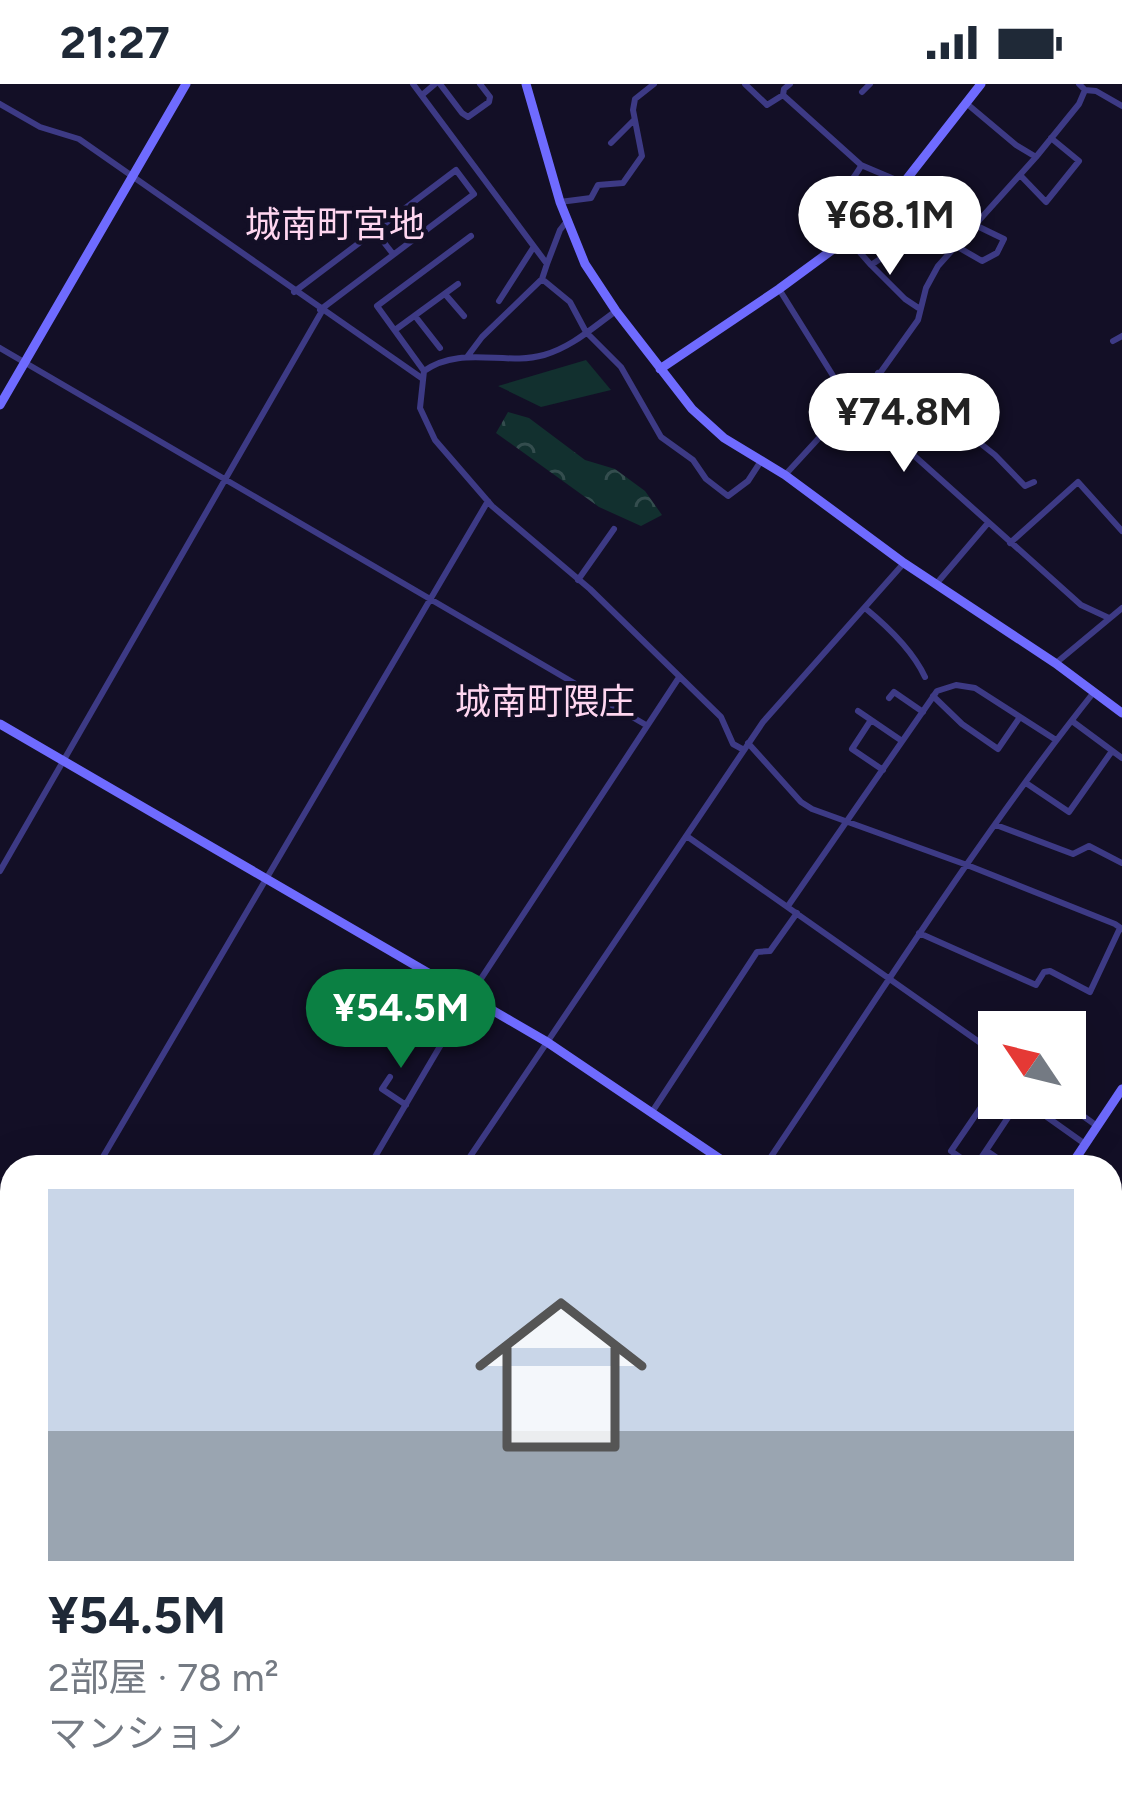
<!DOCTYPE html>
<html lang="ja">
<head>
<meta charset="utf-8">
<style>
  :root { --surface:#fff; --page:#f2f2f3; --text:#1f2937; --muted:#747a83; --line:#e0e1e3; --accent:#0b8043 }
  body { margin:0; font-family:Figtree,"Noto Sans JP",sans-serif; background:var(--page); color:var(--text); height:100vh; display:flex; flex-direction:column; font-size:45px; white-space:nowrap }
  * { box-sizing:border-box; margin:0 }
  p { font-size:39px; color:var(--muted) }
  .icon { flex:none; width:66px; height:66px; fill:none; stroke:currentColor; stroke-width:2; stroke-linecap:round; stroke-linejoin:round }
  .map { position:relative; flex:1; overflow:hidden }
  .sheet { position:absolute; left:0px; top:1071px; width:1122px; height:663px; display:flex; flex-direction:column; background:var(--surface); border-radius:36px 36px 0 0; box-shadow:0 12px 48px #0002 }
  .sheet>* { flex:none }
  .needle { width:78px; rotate:305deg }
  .tools { position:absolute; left:978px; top:927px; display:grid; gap:24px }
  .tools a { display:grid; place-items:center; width:108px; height:108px; border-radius:0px; background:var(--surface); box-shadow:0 12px 48px #0002; font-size:60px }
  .price { position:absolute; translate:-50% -102px; padding:0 27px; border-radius:42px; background:#fff; color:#222; font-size:39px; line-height:78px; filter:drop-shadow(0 3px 6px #0008) }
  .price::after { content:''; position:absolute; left:50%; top:72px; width:36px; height:27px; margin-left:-18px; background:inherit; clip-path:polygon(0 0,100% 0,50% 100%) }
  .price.on { background:var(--accent); color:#fff }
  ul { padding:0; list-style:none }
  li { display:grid; align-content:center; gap:24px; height:636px; padding:0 48px }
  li+li { border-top:3px solid var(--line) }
  li span { display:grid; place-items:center; height:372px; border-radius:0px; color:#555 }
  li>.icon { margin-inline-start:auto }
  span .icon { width:216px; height:216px; fill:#fffc; stroke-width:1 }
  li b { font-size:51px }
  .status { display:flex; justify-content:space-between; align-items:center; height:84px; padding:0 60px; background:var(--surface); direction:ltr }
  .status svg { height:33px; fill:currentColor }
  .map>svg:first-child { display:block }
</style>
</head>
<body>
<div class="status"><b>21:27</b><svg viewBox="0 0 49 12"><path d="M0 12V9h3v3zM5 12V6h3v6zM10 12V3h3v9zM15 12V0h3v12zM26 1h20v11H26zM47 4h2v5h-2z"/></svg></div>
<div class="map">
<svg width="1122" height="1732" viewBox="0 0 1122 1732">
  <defs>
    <pattern id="forest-crowns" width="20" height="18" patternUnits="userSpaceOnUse" patternTransform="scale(3)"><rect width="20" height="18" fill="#12302f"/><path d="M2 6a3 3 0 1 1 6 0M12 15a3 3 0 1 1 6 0" fill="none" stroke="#344d4e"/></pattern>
  </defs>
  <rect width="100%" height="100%" fill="#130f26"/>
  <path fill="url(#forest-crowns)" d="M508 328 529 334 585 376 615 385 645 407 662 431 641 442 599 423 496 349Z"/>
  <path fill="#12302f" d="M586 276 611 306 541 323 498 302Z"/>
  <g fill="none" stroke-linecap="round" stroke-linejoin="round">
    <path stroke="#0c2248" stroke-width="3" d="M823 1722 833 1732
      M167 1732 173 1722
      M410 1732 415 1722"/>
    <path stroke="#0c2248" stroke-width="14" d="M1110 1335 1122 1325
      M0 1642 12 1639"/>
    <path stroke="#3d3a85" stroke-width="6" d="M413 0 547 180 560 146 567 137
      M440 0 462 29 468 33 489 18 490 13 480 0
      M745 0 767 21 783 11 784 5 790 0
      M1079 0 1085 6 1096 7 1122 22
      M862 8 870 0
      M422 11 435 0
      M783 11 861 81 894 95 902 101
      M966 19 1016 61 1036 73
      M0 20 40 43 79 55 423 295
      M611 59 634 36
      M1020 91 1046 118 1079 77 1051 54
      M891 114 913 138
      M560 118 591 114 598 101 623 99 642 72 633 26 635 15 654 0
      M375 147 393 170
      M844 156 829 139C833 114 850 102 861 82
      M849 156 871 181 892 167 910 142 918 140 982 177 997 169 1004 155 975 141
      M547 180 542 195 570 218 586 248 621 283 661 353 693 376 706 395 728 412 748 397 761 377
      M871 181 905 215 920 225
      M779 205 850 319
      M294 208 456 86 474 110 320 226
      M445 210 464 232
      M499 217 533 164
      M616 227C592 244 572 263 544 271 504 282 461 261 424 287L420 324 435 356 492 422 590 505 721 633 733 660 744 666
      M415 232 440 264
      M395 246 458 200
      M1113 257 1122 252
      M0 264 646 641
      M467 273 482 253 542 195
      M424 287 377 222 471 152
      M878 289 915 322 930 326 971 352 995 371 1025 402 1034 398
      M860 317 862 325 1081 521 1109 534
      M785 391 851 319 860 317 918 236 926 204 938 182 1036 73 1079 20 1085 6
      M1010 459 1078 398 1122 447
      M578 496 614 445
      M937 499 988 439
      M865 524C887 542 913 567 925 593
      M1056 579 1122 524
      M933 612 962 640 998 665 1020 633
      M889 614 894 608 923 628
      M858 627 902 657
      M871 636 852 665 883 686
      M1072 637 1122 674
      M748 659 801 718 812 725 967 781 1115 840 1122 845
      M1026 699 1069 728 1112 667
      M996 741 1073 770 1089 762 1122 779
      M688 753 999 972
      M0 787 322 227
      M788 822 937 607 956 601 975 604 1056 656
      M919 849 1036 901 1044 888 1050 887 1090 908 1120 844
      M390 993 382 1005 406 1021
      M1058 1014 1097 1042
      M1053 1022 1047 1033 1085 1060
      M652 1028 757 868 770 867 797 829
      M987 1067 1010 1083
      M97 1083 488 417
      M369 1083 469 913 678 595
      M463 1083 763 638 904 479
      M764 1083C872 923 974 759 1094 608
      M974 1083 951 1067 999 997
      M975 1083 1021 1014
      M0 1187 12 1194
      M1110 1222 1122 1209
      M0 1253 12 1231
      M0 1362 12 1369
      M1110 1478V1508
      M0 1497 12 1493
      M1110 1535 1122 1549
      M1110 1578 1122 1565
      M108 1722 111 1732
      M307 1722 324 1732
      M829 1722 843 1732
      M8 1732 13 1722
      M274 1732 279 1722
      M426 1732 432 1722
      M1035 1732 1045 1722"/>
    <path stroke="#6f6bff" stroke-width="9" d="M526 0 560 118 585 180 616 227 692 325 724 354 785 391 904 479 1055 579 1122 629
      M660 285 779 205 862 144 902 101 981 0
      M0 321 186 0
      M0 640 547 958 732 1083
      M1070 1083 1122 1005"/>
    <path stroke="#c25bff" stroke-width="10" d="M1110 1398 1122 1391
      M619 1732 625 1722"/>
  </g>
  <g text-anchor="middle" stroke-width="9" stroke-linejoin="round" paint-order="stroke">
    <g font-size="36" fill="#ffd6f0" stroke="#130f26">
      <text x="335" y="153">城南町宮地</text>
      <text x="545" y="630">城南町隈庄</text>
    </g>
  </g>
</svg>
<div class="tools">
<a><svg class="needle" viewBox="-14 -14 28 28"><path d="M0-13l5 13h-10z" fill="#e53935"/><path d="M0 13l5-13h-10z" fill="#747a83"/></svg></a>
</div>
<b class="price" style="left:890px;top:194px">¥68.1M</b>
<b class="price" style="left:904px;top:391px">¥74.8M</b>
<b class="price on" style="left:401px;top:987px">¥54.5M</b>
<section class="sheet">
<ul>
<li><span style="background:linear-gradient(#c9d6e8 65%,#9aa5b1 0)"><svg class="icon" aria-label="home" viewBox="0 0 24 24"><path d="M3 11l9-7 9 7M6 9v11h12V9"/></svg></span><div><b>¥54.5M</b><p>2部屋 · 78 m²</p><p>マンション</p></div></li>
</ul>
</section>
</div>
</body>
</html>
